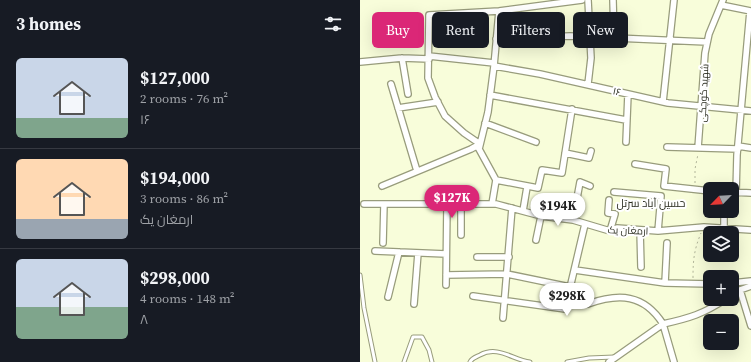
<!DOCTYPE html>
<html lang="en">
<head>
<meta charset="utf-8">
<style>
  :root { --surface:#171b24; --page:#242831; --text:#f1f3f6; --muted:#9ea1a6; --line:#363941; --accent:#db2777 }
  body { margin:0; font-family:"Source Serif 4",Cairo,serif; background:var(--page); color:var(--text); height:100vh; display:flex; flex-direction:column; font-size:15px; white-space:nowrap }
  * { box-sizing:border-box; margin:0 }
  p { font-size:13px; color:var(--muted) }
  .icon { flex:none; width:22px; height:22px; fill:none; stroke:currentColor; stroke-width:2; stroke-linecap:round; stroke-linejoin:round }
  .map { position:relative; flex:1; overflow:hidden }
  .sheet { display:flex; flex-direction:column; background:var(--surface); width:360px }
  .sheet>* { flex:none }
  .top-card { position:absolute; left:12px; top:12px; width:319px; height:36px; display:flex; gap:8px }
  .needle { width:26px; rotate:245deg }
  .buttons { position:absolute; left:343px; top:182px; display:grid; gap:8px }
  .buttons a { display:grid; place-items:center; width:36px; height:36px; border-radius:6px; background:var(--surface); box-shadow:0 4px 16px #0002; font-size:20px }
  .price { position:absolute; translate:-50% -34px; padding:0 9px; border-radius:14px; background:#fff; color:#222; font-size:13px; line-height:26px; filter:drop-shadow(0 1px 2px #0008) }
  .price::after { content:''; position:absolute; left:50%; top:24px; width:12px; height:9px; margin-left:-6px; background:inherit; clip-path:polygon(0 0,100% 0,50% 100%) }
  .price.current { background:var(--accent); color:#fff }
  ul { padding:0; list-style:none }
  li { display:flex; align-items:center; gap:12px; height:100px; padding:0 16px }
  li+li { border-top:1px solid var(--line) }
  li span { display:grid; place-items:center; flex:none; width:112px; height:80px; border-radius:6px; color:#555 }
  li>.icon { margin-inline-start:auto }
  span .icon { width:48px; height:48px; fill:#fffc; stroke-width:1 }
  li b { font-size:17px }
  h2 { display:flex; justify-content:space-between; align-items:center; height:48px; padding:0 16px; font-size:17px }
  .tag { padding:0 14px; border-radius:6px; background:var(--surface); box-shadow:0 4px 16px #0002; font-size:14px; line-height:36px }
  .tag.current { background:var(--accent); color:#fff }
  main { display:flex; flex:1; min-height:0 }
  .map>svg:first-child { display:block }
</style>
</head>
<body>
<main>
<section class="sheet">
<h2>3 homes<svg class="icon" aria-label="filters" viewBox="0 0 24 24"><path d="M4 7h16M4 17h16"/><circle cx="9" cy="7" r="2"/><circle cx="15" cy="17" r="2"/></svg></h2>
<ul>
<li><span style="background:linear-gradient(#c9d6e8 75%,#7fa58c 0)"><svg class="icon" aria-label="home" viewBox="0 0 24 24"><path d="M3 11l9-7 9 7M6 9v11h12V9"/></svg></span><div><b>$127,000</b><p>2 rooms · 76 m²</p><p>۱۶</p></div></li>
<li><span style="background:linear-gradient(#ffd9b3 75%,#9aa5b1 0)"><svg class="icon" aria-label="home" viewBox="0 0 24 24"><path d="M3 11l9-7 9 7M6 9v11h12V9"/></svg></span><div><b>$194,000</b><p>3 rooms · 86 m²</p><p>ارمغان یک</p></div></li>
<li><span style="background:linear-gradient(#c9d6e8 60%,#7fa58c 0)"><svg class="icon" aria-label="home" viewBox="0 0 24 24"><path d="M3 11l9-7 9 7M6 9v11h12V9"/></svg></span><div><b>$298,000</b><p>4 rooms · 148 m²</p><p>۸</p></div></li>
</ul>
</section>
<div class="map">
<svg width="391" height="362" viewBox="0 0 391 362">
  <rect width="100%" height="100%" fill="#f8fdda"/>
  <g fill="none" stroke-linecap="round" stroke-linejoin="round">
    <g stroke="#989c7c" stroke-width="5">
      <path id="lane" d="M0 275 4 308 15 362
        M44 362 53 337H62L69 350 72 362
        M110 362C112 358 116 357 120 355 138 345 153 360 170 362
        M207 362 229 358 254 357"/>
    </g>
    <g stroke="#989c7c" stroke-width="8">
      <path id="street" d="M253 0 254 37
        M361 5 391 11
        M95 14 96 30
        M136 39 210 36 347 42
        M69 56 134 63
        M42 58 48 94
        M0 62 42 58 69 59
        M134 66 180 74 308 103 391 111
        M31 84 57 171
        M228 84 231 58 228 0
        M130 95 266 120
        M303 102 314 0
        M38 108 78 102
        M125 123 176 142
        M266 142 268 94
        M378 146 391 148
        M307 147 378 149
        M338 148 345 53 349 34 363 0
        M205 153 229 158 231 151
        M275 164 306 169 304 186 350 191
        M136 180 178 188 182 170 202 173 212 109
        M22 186 111 149 120 144 104 133 85 116 75 97 68 78 69 15 139 11 222 0
        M254 192 301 196 298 231
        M372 192 391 193
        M376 193 377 155 390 11
        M249 200 248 213 255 214 250 231
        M4 204H136L181 216 213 220 250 231 257 228 298 231 344 227 391 230
        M132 204 136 180 119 149 128 112 134 66 139 11
        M163 211 167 187
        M213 220 220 182 230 186
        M364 227V211
        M280 230 281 267
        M101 235V204
        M176 240 181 216
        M23 243 24 204
        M15 251 86 254
        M117 257H149
        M215 270 305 283 350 284
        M86 275 147 274 210 287
        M305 283 307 243
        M372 283 391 281
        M86 285 87 204
        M380 290 391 326
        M372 295 380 290 391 286
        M113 296 205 309 225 224
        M28 297 39 252
        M54 304 58 253
        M228 304C259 293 284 294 303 324 330 318 343 314 366 299
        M143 318 152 208
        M249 362 303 324 314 362"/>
    </g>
    <path stroke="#b2b69a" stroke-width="1" stroke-dasharray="2 3" stroke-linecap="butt" d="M335 183V169L338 154
      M333 278C333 260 334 250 341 233"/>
    <use href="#lane" stroke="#fff" stroke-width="3"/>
    <use href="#street" stroke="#fff" stroke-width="5.5"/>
  </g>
  <g text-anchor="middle" stroke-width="4" stroke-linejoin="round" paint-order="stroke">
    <g font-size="10" fill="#2c2e21" stroke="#fff">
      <text transform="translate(257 91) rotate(13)" y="4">۱۶</text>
      <text transform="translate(343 93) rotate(-87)" y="4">شهید کوچکی</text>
      <text transform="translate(268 230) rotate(2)" y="4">ارمغان یک</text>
    </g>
    <g font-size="11" fill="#2c2e21" stroke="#fff">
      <text x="291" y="207">حسین آباد سرتل</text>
    </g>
  </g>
</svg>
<div class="buttons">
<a><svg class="needle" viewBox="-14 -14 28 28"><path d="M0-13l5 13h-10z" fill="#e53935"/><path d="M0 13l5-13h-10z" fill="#9ea1a6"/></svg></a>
<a><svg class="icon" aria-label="layers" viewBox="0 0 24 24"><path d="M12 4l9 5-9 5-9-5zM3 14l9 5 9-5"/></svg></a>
<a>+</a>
<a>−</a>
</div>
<b class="price current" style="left:92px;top:219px">$127K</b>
<b class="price" style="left:198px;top:227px">$194K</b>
<b class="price" style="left:207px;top:317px">$298K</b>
<div class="top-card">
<a class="tag current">Buy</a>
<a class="tag">Rent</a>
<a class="tag">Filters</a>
<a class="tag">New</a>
</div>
</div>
</main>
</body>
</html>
